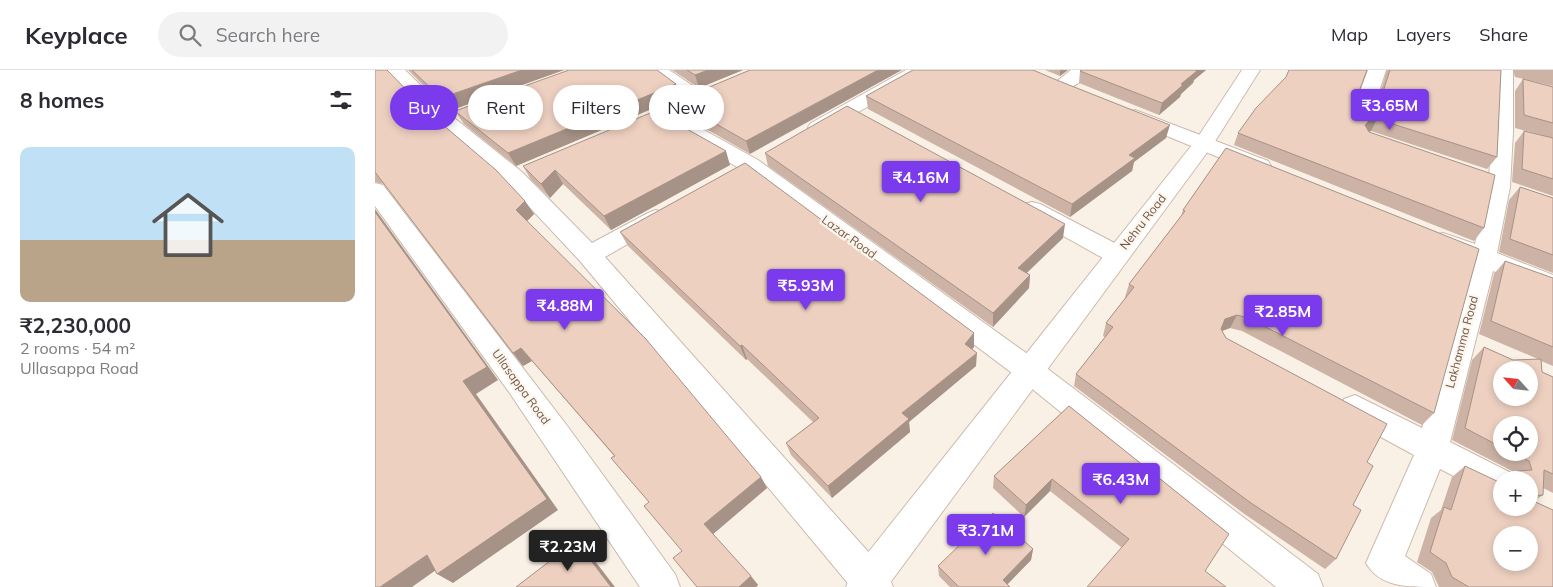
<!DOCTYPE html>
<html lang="en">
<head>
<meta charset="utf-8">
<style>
  :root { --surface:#fff; --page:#f2f2f3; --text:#2b2b33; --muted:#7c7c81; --line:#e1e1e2; --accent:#7c3aed }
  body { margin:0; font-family:Mulish,sans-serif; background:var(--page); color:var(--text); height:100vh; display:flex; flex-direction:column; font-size:19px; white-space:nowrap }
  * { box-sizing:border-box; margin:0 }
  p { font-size:16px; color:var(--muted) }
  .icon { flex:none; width:28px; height:28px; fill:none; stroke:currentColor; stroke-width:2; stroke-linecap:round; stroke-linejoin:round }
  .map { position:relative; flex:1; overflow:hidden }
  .drawer { display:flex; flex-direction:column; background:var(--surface); width:375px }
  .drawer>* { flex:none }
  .banner { position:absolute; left:15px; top:15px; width:475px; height:45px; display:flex; gap:10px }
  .needle { width:32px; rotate:297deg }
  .controls { position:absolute; left:1118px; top:291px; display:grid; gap:10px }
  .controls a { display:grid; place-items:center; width:45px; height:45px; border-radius:50%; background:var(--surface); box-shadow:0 2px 8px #0003; font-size:25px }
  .price { position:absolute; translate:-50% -42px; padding:0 11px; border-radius:5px; background:var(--accent); color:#fff; font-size:16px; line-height:32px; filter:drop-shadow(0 1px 2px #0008) }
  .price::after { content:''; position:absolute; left:50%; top:30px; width:15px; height:11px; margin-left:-8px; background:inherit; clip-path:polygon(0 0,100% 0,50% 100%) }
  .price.on { background:#222; color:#fff }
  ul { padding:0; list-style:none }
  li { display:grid; align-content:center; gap:10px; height:265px; padding:0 20px }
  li+li { border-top:1px solid var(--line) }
  li span { display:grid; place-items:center; height:155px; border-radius:10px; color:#555 }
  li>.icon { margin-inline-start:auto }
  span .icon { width:90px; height:90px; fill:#fffc; stroke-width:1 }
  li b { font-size:21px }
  h2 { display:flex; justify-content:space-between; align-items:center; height:60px; padding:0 20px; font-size:21px }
  .pill { padding:0 18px; border-radius:22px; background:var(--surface); box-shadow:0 2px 8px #0003; font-size:18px; line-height:45px }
  .pill.on { background:var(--accent); color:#fff }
  header { display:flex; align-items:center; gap:30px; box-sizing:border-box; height:70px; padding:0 25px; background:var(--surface); border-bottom:1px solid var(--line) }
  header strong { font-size:24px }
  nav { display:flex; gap:28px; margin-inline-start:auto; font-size:18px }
  .search { width:350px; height:45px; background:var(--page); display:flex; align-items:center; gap:12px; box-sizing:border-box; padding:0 18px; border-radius:28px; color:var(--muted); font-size:19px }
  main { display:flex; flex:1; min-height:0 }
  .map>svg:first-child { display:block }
</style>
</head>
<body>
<header>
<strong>Keyplace</strong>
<div class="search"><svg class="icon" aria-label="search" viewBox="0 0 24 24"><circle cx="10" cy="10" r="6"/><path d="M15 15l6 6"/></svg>Search here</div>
<nav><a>Map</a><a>Layers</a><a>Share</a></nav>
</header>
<main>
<section class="drawer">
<h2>8 homes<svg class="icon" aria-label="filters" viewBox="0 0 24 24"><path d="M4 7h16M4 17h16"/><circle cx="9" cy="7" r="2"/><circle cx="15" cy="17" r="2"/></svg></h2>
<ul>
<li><span style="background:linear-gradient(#bfe0f5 60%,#b9a48a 0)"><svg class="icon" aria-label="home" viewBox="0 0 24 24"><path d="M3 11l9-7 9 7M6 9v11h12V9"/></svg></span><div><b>₹2,230,000</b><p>2 rooms · 54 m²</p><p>Ullasappa Road</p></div></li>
</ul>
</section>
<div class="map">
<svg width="1178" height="517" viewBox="0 0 1178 517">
  <rect width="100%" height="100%" fill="#faf1e6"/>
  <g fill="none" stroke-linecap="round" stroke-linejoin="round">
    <g stroke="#cbb9ad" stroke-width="2">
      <path id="street" d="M11 0H30L78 47 147 102 217 173 273 143 281 140 289 143 293 148 289 153 230 187 513 504 518 517H476L205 191 131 112 64 55Z
        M273 0H294L330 24 333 28 330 32 323 34 316 32 276 4Z
        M531 0H553L550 4 450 61 443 63 436 61 433 57 436 53Z
        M696 0H717C710 11 691 23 678 20L676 16Z
        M993 0H1011L998 40 995 44 988 46 981 44 978 40Z
        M1120 0H1138V62L1135 117 1122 183 1178 205V224L1118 201 1075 372 1138 404 1140 410H1126V430L1065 399 1030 486 1056 504 1061 517C1031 517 1005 517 991 493L1039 385 969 347 965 338 969 329 980 325 1047 358 1096 192 1059 177 1056 171 1059 165 1068 163 1100 174 1113 117 1118 62Z
        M286 38 293 40 383 90 665 293 943 504 948 517H901L645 309 367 100 279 48 276 44 279 40Z
        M760 40 893 91 896 96 893 101 885 102 877 101 753 50 750 46 753 42Z
        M0 113 8 115 193 357 300 504 305 517H265L136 325 0 136Z
        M657 132 665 134 751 179 754 185 751 191 742 193 733 191 649 144 645 139 649 134Z"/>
    </g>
    <g stroke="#cfbbae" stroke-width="2">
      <path id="secondary" d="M867 0H885L839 73 512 517H471L476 504 821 70Z"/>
    </g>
    <use href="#street" fill="#fff" fill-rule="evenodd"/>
    <use href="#secondary" fill="#fff" fill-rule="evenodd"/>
  </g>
  <path fill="#ccb3a5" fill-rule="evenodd" d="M0 0 54 43 150 131 159 144 152 151 392 418 338 464 383 515 381 517H322L307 481 274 432 236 388 239 386 157 291 148 296 138 283 9 114 0 112Z
    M33 0H189L74 41Z
    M297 0H368L324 18Z
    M375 0V84L305 44 301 31Z
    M670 0H693L685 6Z
    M706 0H831L819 10 818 13 806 24 805 27 784 45 704 13 705 1Z
    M1012 0H1126L1122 87 1112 99 996 61 994 62 1109 158 1099 171 859 75 863 63 982 27 986 33 994 35 1002 33Z
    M1138 0H1178V16L1140 7Z
    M1148 9 1178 17V68L1140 58V21Z
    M301 14 305 27 141 96 89 54 80 41Z
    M491 26 791 68 759 92 757 101 695 147 493 39Z
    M1149 61 1178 68V126L1137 112 1140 73Z
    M851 78 1059 343 1047 355 867 261 855 258 847 261 851 268 992 392 961 489 950 499 868 443 699 316 701 304 730 267 728 266 731 253 751 227H750L754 214 806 146 808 140Z
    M390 83 688 168 652 203 655 205 654 218 618 257 393 96Z
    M355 95 236 160 188 114 175 128 156 110 148 96Z
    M1145 117 1178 128V203L1124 182 1134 130Z
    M245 162 599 263V277L597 279 601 296 534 352 535 362 457 428 416 385 411 373 438 352 372 289 371 290 253 176Z
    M1130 191 1178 208V296L1166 291 1167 302 1178 307V423L1168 418V425L1159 431 1178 517H1064L1057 502 1042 492 1056 448 1066 440 1077 407 1090 396 1126 438 1154 410H1130L1139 403V402L1077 370 1097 290 1109 277 1138 290 1163 289 1104 264 1119 204ZM1126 355 1154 382H1126Z
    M694 336 854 464 746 477 675 421 649 447 618 418 619 406Z
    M658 479 656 490 632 514 635 517H575L564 506 563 496Z"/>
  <path fill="#a69286" d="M147 0H189L74 41 66 28Z
    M333 0H368L324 18 320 5Z
    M503 0H527L375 84 371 71Z
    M685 0H693L685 6Z
    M820 0H831L819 10 818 13 806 24 805 27 784 45 787 33Z
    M301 14 305 27 141 96 133 83Z
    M1002 49 996 61 987 63 990 55 994 51Z
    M795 55 791 68 759 92 757 101 695 147 697 134 754 85Z
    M351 81 355 95 236 160 229 146Z
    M180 100 188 114 175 128 166 114Z
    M150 131 159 144 150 153 141 140Z
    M0 139 123 310 101 324 183 440 78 513 62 504 88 311 0 142Z
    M690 154 688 168 642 212 643 198Z
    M655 205 654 218 618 257V243Z
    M862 245 855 258 844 262 850 249Z
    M599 263V277L590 287V274Z
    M367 275 372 289 371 290 365 276Z
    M146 278 157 291 148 296 138 283Z
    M602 283 601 296 534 352 535 362 457 428 453 416 527 343Z
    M386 407 392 418 337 465 329 454Z
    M677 409 675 421 649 447 651 435Z
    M201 471 213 482 240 517H236Z
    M658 479 656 490 630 517 628 510Z
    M52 485 68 495 37 517H5Z
    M376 506 383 515 381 517H364Z"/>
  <path fill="#edd0c0" stroke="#a69286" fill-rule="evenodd" d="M0 0H12L54 43 121 100 150 131 141 140 270 268 386 407 329 454 376 506 364 517H322L298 488 307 481 269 436 274 432 236 388 240 386 146 278 138 283 0 102Z
    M37 0H147L66 28Z
    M194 0H282L301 14 133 83 80 41Z
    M312 0H333L320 5Z
    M375 0H503L371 71 301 31Z
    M538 0H658L679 9 795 55 754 85 760 88 697 134 491 26Z
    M706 0H820L822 1 806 14 808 15 787 33 705 1Z
    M914 0H992L982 27 986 33 994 35 1002 33 1006 28 1015 0H1126L1122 87 1002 49 994 51 990 55 994 62 1120 105 1109 158 863 63 881 38 911 7Z
    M1148 9 1178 17V53L1149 45Z
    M472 36 690 154 643 198 655 205 618 243 390 83Z
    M280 41 351 81 229 146 180 100 166 114 148 96Z
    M1149 61 1178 68V109L1147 99Z
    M851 78 1104 179 1059 343 873 248 862 245 850 249 846 259 851 268 1012 354 992 392 998 396 978 435 986 440 961 489 876 433 701 304 738 257 731 253 759 217 754 214 810 141 808 140Z
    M370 93 599 263 590 274 602 283 527 343 534 349 453 416 411 373 444 348 367 275 365 276 245 162Z
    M1145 117 1178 128V185L1135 169Z
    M0 142 112 297 88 311 172 429 62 504 52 485 5 517H0Z
    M1130 191 1178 208V277L1116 251Z
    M1109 277 1138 290 1166 289 1167 302 1178 307V404L1169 400 1168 425 1155 426 1156 430 1178 440V517H1094L1077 507 1071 493 1055 482 1069 437 1076 440 1090 396 1126 413V438H1154V410H1142L1143 401 1157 400 1154 391 1137 382H1154V355H1126V377L1090 358ZM1126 300H1154V328H1126ZM1126 465H1154V492H1126Z
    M694 336 854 464 830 501 851 517H712L754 469 677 409 651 435 619 406Z
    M618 443 658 479 628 510 635 517H584L563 496Z
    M201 471 236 517H141Z"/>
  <g text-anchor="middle" stroke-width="4.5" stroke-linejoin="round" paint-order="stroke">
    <g font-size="12" fill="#71594d" stroke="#fdf6ec">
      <text transform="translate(768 152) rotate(-52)" y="4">Nehru Road</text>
      <text transform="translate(474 167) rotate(36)" y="4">Lazar Road</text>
      <text transform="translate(1087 272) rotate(-75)" y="4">Lakhamma Road</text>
      <text transform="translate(146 317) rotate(54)" y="4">Ullasappa Road</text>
    </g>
  </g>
</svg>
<div class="controls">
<a><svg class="needle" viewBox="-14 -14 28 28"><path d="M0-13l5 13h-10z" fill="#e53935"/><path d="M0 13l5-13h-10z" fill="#7c7c81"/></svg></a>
<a><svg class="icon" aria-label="locate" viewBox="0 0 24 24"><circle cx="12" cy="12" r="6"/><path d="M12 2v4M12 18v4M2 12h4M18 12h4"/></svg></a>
<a>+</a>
<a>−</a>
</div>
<b class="price" style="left:1015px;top:61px">₹3.65M</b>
<b class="price" style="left:546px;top:133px">₹4.16M</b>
<b class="price" style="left:431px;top:241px">₹5.93M</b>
<b class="price" style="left:190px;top:261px">₹4.88M</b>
<b class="price" style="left:908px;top:267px">₹2.85M</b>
<b class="price" style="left:746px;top:435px">₹6.43M</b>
<b class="price" style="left:611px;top:486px">₹3.71M</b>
<b class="price on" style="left:193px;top:502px">₹2.23M</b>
<div class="banner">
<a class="pill on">Buy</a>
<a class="pill">Rent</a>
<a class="pill">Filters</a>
<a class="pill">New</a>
</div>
</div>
</main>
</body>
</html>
